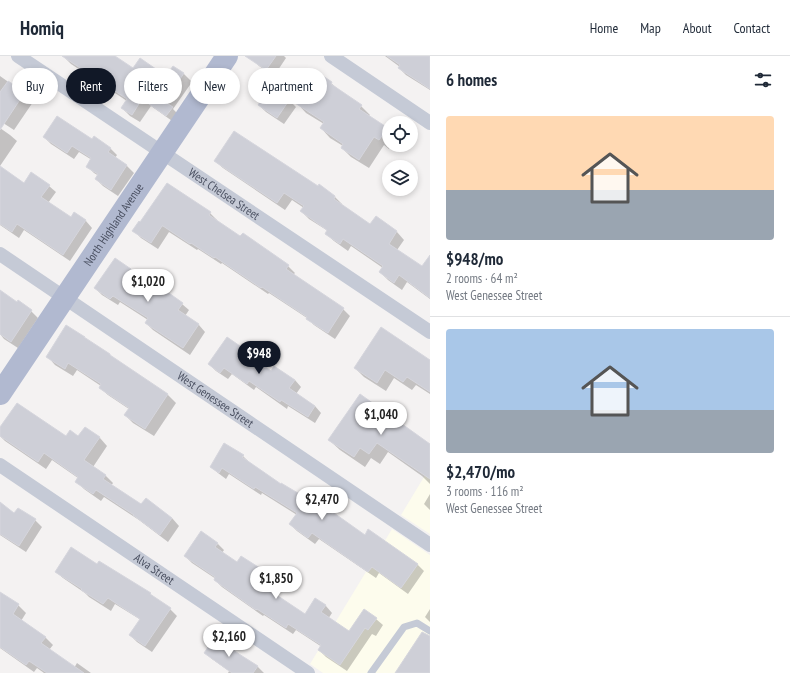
<!DOCTYPE html>
<html lang="en">
<head>
<meta charset="utf-8">
<style>
  :root { --surface:#fff; --page:#f2f2f3; --text:#1f2937; --muted:#747a83; --line:#e0e1e3; --accent:#111827 }
  body { margin:0; font-family:"PT Sans Narrow",sans-serif; background:var(--page); color:var(--text); height:100vh; display:flex; flex-direction:column; font-size:15px; white-space:nowrap }
  * { box-sizing:border-box; margin:0 }
  p { font-size:13px; color:var(--muted) }
  .icon { flex:none; width:22px; height:22px; fill:none; stroke:currentColor; stroke-width:2; stroke-linecap:round; stroke-linejoin:round }
  .map { position:relative; flex:1; overflow:hidden }
  .details { display:flex; flex-direction:column; background:var(--surface); width:360px }
  .details>* { flex:none }
  .top-card { position:absolute; left:12px; top:12px; width:358px; height:36px; display:flex; gap:8px }
  .buttons { position:absolute; left:382px; top:60px; display:grid; gap:8px }
  .buttons a { display:grid; place-items:center; width:36px; height:36px; border-radius:50%; background:var(--surface); box-shadow:0 2px 6px #0003; font-size:20px }
  .price { position:absolute; translate:-50% -34px; padding:0 9px; border-radius:14px; background:#fff; color:#222; font-size:13px; line-height:26px; filter:drop-shadow(0 1px 2px #0008) }
  .price::after { content:''; position:absolute; left:50%; top:24px; width:12px; height:9px; margin-left:-6px; background:inherit; clip-path:polygon(0 0,100% 0,50% 100%) }
  .price.active { background:var(--accent); color:#fff }
  ul { padding:0; list-style:none }
  li { display:grid; align-content:center; gap:8px; height:212px; padding:0 16px }
  li+li { border-top:1px solid var(--line) }
  li span { display:grid; place-items:center; height:124px; border-radius:4px; color:#555 }
  li>.icon { margin-inline-start:auto }
  span .icon { width:72px; height:72px; fill:#fffc; stroke-width:1 }
  li b { font-size:17px }
  h2 { display:flex; justify-content:space-between; align-items:center; height:48px; padding:0 16px; font-size:17px }
  .pill { padding:0 14px; border-radius:18px; background:var(--surface); box-shadow:0 2px 6px #0003; font-size:14px; line-height:36px }
  .pill.active { background:var(--accent); color:#fff }
  header { display:flex; align-items:center; gap:24px; box-sizing:border-box; height:56px; padding:0 20px; background:var(--surface); border-bottom:1px solid var(--line) }
  header strong { font-size:19px }
  nav { display:flex; gap:22px; margin-inline-start:auto; font-size:14px }
  main { display:flex; flex:1; min-height:0 }
  .map>svg:first-child { display:block }
</style>
</head>
<body>
<header>
<strong>Homiq</strong>
<nav><a>Home</a><a>Map</a><a>About</a><a>Contact</a></nav>
</header>
<main>
<div class="map">
<svg width="430" height="617" viewBox="0 0 430 617">
  <rect width="100%" height="100%" fill="#f4f2f2"/>
  <path fill="#fdfced" d="M430 411V478L401 459Z
    M392 473 430 499V617H323L310 608Z"/>
  <path fill="#0003" d="M63 0H114L133 13 166 21 173 11 184 18 192 26 173 53 180 60 175 67 151 50 140 66 130 60 122 52 127 45 71 8Z
    M254 0H284L286 2 274 20 259 10 252 3Z
    M385 0H430V34L406 19 399 12 400 11Z
    M0 20 24 37 33 46 14 74 0 65Z
    M331 27 340 35 361 50 370 59 369 60 389 74V89H392L389 93 384 89 369 112 351 101 342 92 343 90 330 82 321 72 324 68 306 57 297 47Z
    M289 44 296 51 284 68 266 56 259 49Z
    M0 72 10 79 17 85 0 110Z
    M44 81 92 85 110 92 117 99 115 102 127 110 134 117 118 140 103 130 96 123 99 120 94 117 87 110 92 104 79 96 74 103 51 88Z
    M215 105 318 131 319 130 335 141 342 148V149L370 169 376 162 397 176 404 184 397 194 422 211 430 203V243L407 226 402 234 388 224 380 216 383 212 351 190 348 195 334 185 326 178 328 175 309 163 301 155 304 152 292 144 285 154 223 112Z
    M0 111 25 128 49 130 56 136 48 147 71 162 74 157 86 165 92 172 70 205 24 174 19 182 0 169Z
    M168 128 210 157 217 164 216 165 241 182 288 210 295 217 293 219 343 253 350 260 335 283 314 269 307 262 269 237 268 238 222 207 221 208 198 193 197 194 169 176 158 193 141 182 134 175 140 168Z
    M130 214 137 221 136 223 164 240 182 248 189 254 185 260 199 269 205 276 190 299 153 274 146 267 148 264 120 246 118 249 102 239 95 232Z
    M0 235 17 247 18 246 31 255 38 262 18 292 4 283 0 278Z
    M228 282 271 316 295 324 301 331 296 338 315 350 321 357 315 367 288 350 287 353 256 331 254 334 232 318 228 323 216 315 209 308Z
    M48 301 113 303 168 339 176 347 154 380 133 367 125 359 129 353 108 339 100 332 101 330 77 314 73 320 55 309Z
    M355 312 430 315V338L416 329 412 334 394 322 386 335 364 321Z
    M85 372 100 382 107 390 93 411 105 419 113 427 111 430 142 449 172 462 179 470 168 486 139 464 104 441 101 445 84 433 76 425 78 422 52 404 46 413 5 385 0 380V373L66 382 78 381Z
    M329 384 430 389V428L422 420 388 396 380 408 371 402 365 411 340 394Z
    M243 400 250 407 281 429 333 459 365 480 417 508 424 515 408 538 379 517 376 522 319 483 315 488 297 475 290 468 297 459 262 437 261 439 229 418 226 423 218 417 211 411Z
    M430 438V454L424 448Z
    M0 448 15 458 35 464 42 471 26 496 0 479Z
    M218 488 224 494 222 497 238 507 276 524 283 531 277 540 305 559 316 544 326 550 332 557 328 563 349 577 376 563 383 569 376 580 372 578 347 615 326 601 319 594 322 591 296 574 293 578 264 559 263 560 222 531 215 524 216 523 192 507 185 500Z
    M99 507 150 538 155 542 170 553 177 560 152 596 137 586 130 579 141 564 115 548 111 555 89 541 85 537 63 522 56 516 98 509Z
    M0 537 18 549 26 557 21 565 45 581 53 589 49 594 74 612 77 607 91 617H44L37 612 34 616 0 592Z
    M430 553V566L425 561Z
    M205 596 258 611 264 617H228L229 615 212 603Z"/>
  <path fill="#cecfd7" stroke="#d6d6dd" d="M62 0H115L133 12 140 2 166 20 173 10 184 17 165 46 173 51 166 60 142 43 132 59 121 52 127 43Z
    M245 0H276L266 14Z
    M387 0H430V33L398 12 400 9Z
    M317 16 332 26 331 28 362 49 359 53 388 72 379 84 374 81 359 104 341 92 343 88 320 72 324 66 295 47Z
    M8 25 25 36 0 74V36Z
    M270 30 290 43 277 62 258 49Z
    M57 60 92 83 94 80 111 92 108 96 127 109 111 134 95 123 98 118 86 111 91 102 72 90 67 97 43 81Z
    M234 75 318 130 319 128 335 140 334 143 370 168 376 160 397 175 389 188 422 210 430 199V242L399 219 394 227 379 216 383 210 343 183 340 188 325 178 327 174 300 155 304 150 284 137 277 147 214 105Z
    M0 110 24 127 31 116 50 129 41 141 71 161 74 156 86 164 63 199 17 168 12 176 0 168Z
    M167 127 211 156 209 159 240 180 243 177 289 209 286 213 344 252 328 277 306 263 307 261 262 231 261 232 215 201 214 202 191 187 190 188 163 170H162L151 187 132 175 139 165 140 166Z
    M115 202 131 213 129 217 164 239 166 235 183 247 178 254 199 268 183 292 145 267 148 262 113 240 110 243 94 232Z
    M0 234 17 246 18 244 32 254 11 286 0 278Z
    M66 269 85 281H84L110 298V299L168 338 145 373 124 359 129 352 99 332 101 328 68 307 65 313 46 301Z
    M381 271 430 304V336L407 321 403 326 385 314 377 327 354 312Z
    M227 281 240 290 239 291 271 315 274 310 295 324 289 332 315 350 308 361 281 344 280 346 249 325 247 328 224 312 220 317 208 308Z
    M360 338 430 388V423L377 387 369 398 360 392 354 401 328 384Z
    M17 347 66 380 70 374 78 380 85 371 100 381 84 404 106 419 103 423 141 448 146 442 172 462 160 479 133 459H134L96 434 93 438 75 426 78 421 44 397 38 406 0 380V371Z
    M224 387 244 399 242 401 281 428V427L308 443 309 440 333 458 334 457 365 479 368 473 418 508 401 532 372 511 368 516 312 477 308 482 289 468 297 457 255 431 254 433 222 412 219 417 210 411Z
    M0 446 14 457 18 452 36 463 19 490 0 478Z
    M201 475 218 487 215 491 237 506 241 500 277 523 269 534 305 558 315 542 326 549 321 556 349 575 364 553 377 562 368 574 365 572 340 609 318 594 321 589 288 568 286 572 257 553 256 554 214 524 215 521 184 500Z
    M71 491 97 508 99 505 151 537 150 538 171 552 145 590 129 579 140 563 108 542 103 548 81 534 82 533 55 516Z
    M0 536 19 548 13 558 46 581 41 587 84 617H47L29 605 26 609 0 591Z
    M422 576 430 580V617H395Z
    M215 581 239 598 258 610 253 617H232L204 597Z"/>
  <g fill="none" stroke-linecap="round" stroke-linejoin="round">
    <path stroke="#c5cad6" stroke-width="7" d="M371 617 404 571 417 567 430 575"/>
    <g stroke="#c5cad6" stroke-width="14">
      <path id="s1" d="M18 0 430 276"/>
      <path d="M331 0 430 67"/>
      <path id="s2" d="M0 198 430 489"/>
      <path id="s3" d="M0 409 308 617"/>
    </g>
    <path stroke="#b1b9d0" stroke-width="22" id="s4" d="M0 338 227 0"/>
  </g>
  <g text-anchor="middle" stroke-width="3" stroke-linejoin="round" paint-order="stroke">
    <g font-size="12" fill="#494f60" stroke="#fff">
      <text dy="4" stroke="none"><textPath href="#s1" startOffset="248">West Chelsea Street</textPath></text>
      <text dy="4" stroke="none"><textPath href="#s4" startOffset="204">North Highland Avenue</textPath></text>
      <text dy="4" stroke="none"><textPath href="#s2" startOffset="260">West Genessee Street</textPath></text>
      <text dy="4" stroke="none"><textPath href="#s3" startOffset="186">Alva Street</textPath></text>
    </g>
  </g>
</svg>
<div class="buttons">
<a><svg class="icon" aria-label="locate" viewBox="0 0 24 24"><circle cx="12" cy="12" r="6"/><path d="M12 2v4M12 18v4M2 12h4M18 12h4"/></svg></a>
<a><svg class="icon" aria-label="layers" viewBox="0 0 24 24"><path d="M12 4l9 5-9 5-9-5zM3 14l9 5 9-5"/></svg></a>
</div>
<b class="price" style="left:148px;top:247px">$1,020</b>
<b class="price active" style="left:259px;top:319px">$948</b>
<b class="price" style="left:381px;top:380px">$1,040</b>
<b class="price" style="left:322px;top:465px">$2,470</b>
<b class="price" style="left:276px;top:544px">$1,850</b>
<b class="price" style="left:229px;top:602px">$2,160</b>
<div class="top-card">
<a class="pill">Buy</a>
<a class="pill active">Rent</a>
<a class="pill">Filters</a>
<a class="pill">New</a>
<a class="pill">Apartment</a>
</div>
</div>
<section class="details">
<h2>6 homes<svg class="icon" aria-label="filters" viewBox="0 0 24 24"><path d="M4 7h16M4 17h16"/><circle cx="9" cy="7" r="2"/><circle cx="15" cy="17" r="2"/></svg></h2>
<ul>
<li><span style="background:linear-gradient(#ffd9b3 60%,#9aa5b1 0)"><svg class="icon" aria-label="home" viewBox="0 0 24 24"><path d="M3 11l9-7 9 7M6 9v11h12V9"/></svg></span><div><b>$948/mo</b><p>2 rooms · 64 m²</p><p>West Genessee Street</p></div></li>
<li><span style="background:linear-gradient(#a9c7e8 65%,#9aa5b1 0)"><svg class="icon" aria-label="home" viewBox="0 0 24 24"><path d="M3 11l9-7 9 7M6 9v11h12V9"/></svg></span><div><b>$2,470/mo</b><p>3 rooms · 116 m²</p><p>West Genessee Street</p></div></li>
</ul>
</section>
</main>
</body>
</html>
